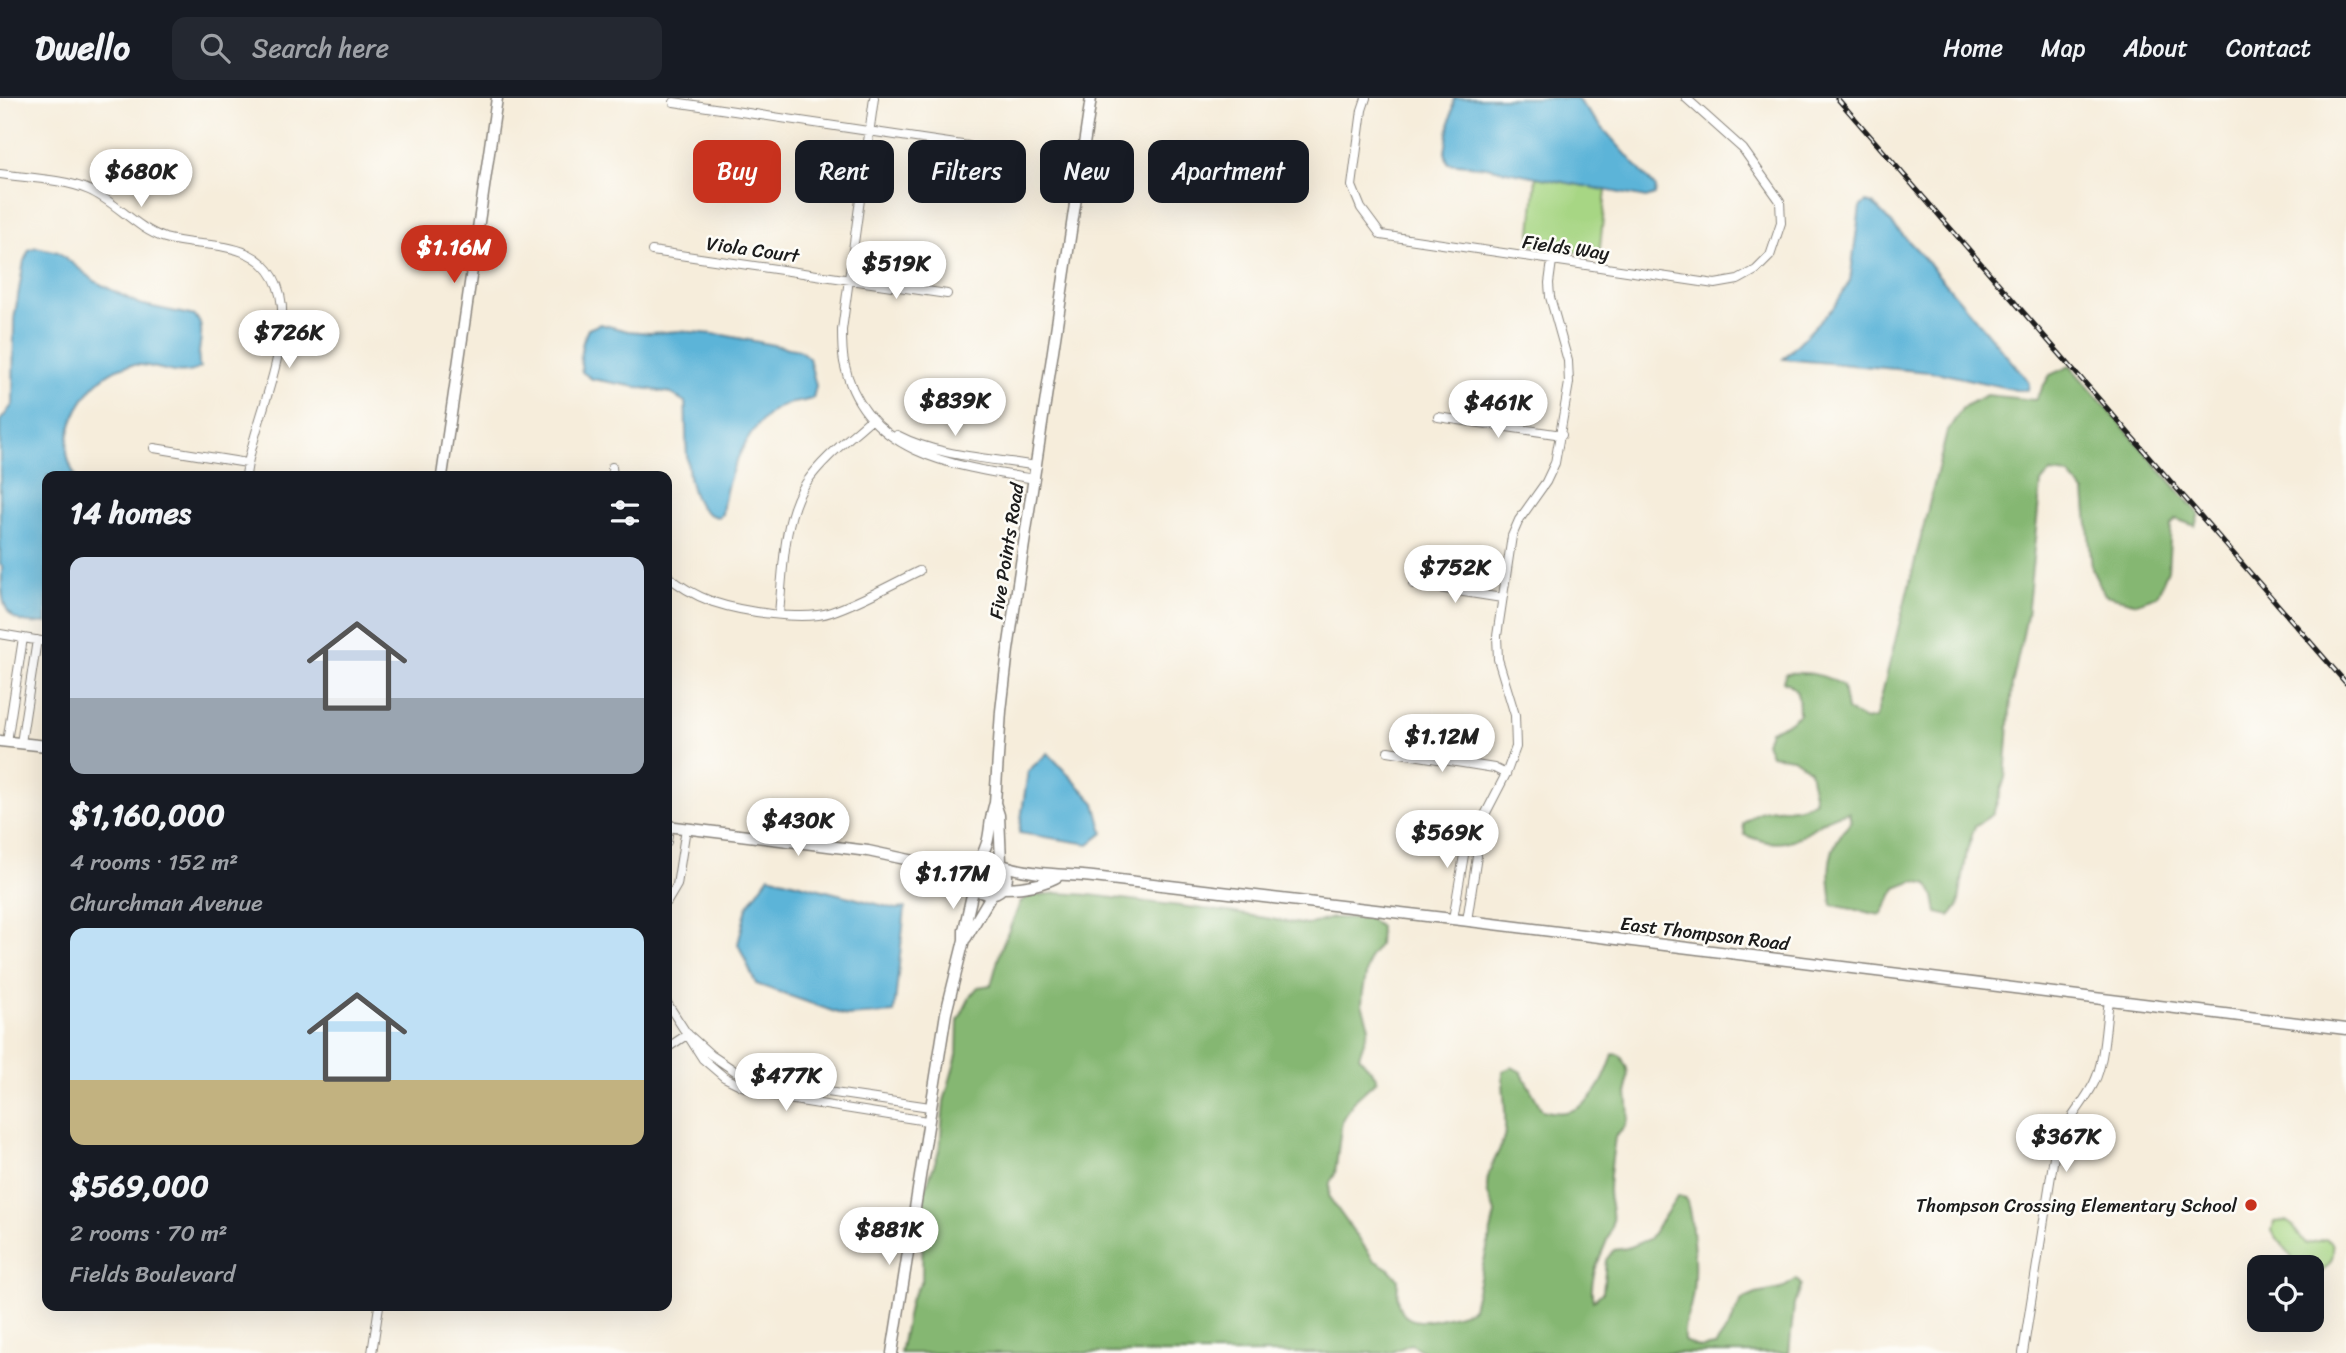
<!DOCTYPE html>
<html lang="en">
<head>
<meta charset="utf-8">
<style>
  :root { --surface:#171b24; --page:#242831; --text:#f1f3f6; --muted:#9ea1a6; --line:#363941; --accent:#c8321e }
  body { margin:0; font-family:Sriracha,sans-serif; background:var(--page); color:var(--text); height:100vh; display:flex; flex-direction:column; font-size:26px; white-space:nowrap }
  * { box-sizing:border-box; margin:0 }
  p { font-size:23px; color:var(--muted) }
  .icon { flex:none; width:38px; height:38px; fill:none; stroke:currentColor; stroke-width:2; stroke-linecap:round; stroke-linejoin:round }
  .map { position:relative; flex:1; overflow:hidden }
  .panel { position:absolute; left:42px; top:373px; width:630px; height:840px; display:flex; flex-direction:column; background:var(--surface); border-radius:14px; box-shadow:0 7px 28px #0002 }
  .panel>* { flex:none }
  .top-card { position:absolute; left:693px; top:42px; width:665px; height:63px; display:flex; gap:14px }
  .fabs { position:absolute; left:2247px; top:1157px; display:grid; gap:14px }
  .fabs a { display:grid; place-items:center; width:77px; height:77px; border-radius:14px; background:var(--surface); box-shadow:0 7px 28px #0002; font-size:35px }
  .price { position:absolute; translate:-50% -60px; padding:0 16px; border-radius:24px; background:#fff; color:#222; font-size:23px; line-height:46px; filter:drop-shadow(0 2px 4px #0008) }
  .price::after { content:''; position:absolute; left:50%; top:42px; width:21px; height:16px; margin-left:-10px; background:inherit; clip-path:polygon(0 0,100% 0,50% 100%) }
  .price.on { background:var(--accent); color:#fff }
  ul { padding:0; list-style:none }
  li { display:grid; align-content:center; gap:14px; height:371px; padding:0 28px }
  li span { display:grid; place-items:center; height:217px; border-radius:14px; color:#555 }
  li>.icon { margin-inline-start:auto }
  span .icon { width:126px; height:126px; fill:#fffc; stroke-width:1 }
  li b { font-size:30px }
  h2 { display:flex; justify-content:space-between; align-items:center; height:84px; padding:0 28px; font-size:30px }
  .tag { padding:0 24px; border-radius:14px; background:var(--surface); box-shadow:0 7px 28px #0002; font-size:24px; line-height:63px }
  .tag.on { background:var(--accent); color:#fff }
  header { display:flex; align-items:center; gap:42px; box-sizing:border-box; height:98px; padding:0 35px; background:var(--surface); border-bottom:2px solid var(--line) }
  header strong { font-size:33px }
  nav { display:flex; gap:38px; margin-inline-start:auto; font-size:24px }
  .search { width:490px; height:63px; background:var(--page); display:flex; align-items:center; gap:18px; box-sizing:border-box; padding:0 24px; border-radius:14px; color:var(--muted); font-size:26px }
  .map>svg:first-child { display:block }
</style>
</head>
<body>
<header>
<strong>Dwello</strong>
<div class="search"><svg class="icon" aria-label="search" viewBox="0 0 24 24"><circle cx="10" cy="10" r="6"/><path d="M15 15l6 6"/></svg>Search here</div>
<nav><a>Home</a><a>Map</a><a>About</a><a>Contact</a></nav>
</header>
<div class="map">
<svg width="2346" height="1255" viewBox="0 0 2346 1255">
  <rect width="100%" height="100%" fill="#fdfcf7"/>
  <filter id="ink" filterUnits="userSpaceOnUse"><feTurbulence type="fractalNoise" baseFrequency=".0143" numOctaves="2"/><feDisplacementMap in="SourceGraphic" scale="14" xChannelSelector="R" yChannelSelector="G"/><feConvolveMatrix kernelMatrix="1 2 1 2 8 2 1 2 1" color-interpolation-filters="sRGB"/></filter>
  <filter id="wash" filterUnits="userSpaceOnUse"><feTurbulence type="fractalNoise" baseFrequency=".00686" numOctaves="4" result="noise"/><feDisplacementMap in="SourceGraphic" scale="28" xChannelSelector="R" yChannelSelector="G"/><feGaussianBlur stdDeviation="1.57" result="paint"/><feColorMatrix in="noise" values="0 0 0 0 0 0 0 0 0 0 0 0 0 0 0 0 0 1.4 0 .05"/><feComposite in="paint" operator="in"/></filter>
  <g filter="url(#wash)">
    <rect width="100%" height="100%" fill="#f6eddb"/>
    <path fill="#a7d684" stroke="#627950" stroke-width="2" d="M1536 79 1606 92 1599 158 1530 146Z
      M2286 1123 2292 1127 2306 1146 2325 1141 2332 1145C2337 1165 2325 1170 2312 1183V1169H2299L2272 1133 2274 1124Z"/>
    <path fill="#85b772" stroke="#506a47" stroke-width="2" d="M2070 268 2199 416 2195 428 2176 421 2171 427 2168 472 2157 498 2137 505 2105 497 2092 471 2085 395 2069 377 2050 375 2041 384 2027 518 2012 587 2005 680 1993 716 1975 728 1967 753 1958 809 1950 818 1937 815 1934 798 1928 786 1914 783 1896 790 1881 817 1832 807C1828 772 1825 751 1851 724L1849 714C1803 723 1802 761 1745 737L1743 726C1760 708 1772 712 1794 710 1801 710 1809 706 1815 703L1810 672 1793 660 1771 657 1766 644 1770 633 1790 624 1799 616C1798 599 1801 591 1783 583L1786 575C1807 574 1825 576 1843 588L1847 612 1865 622 1876 620 1947 334 1963 309 1986 297 2035 302 2050 277Z
      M1058 795 1090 797 1229 814 1307 827 1332 820H1369L1380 829 1379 847 1369 860 1363 894 1362 906 1369 929 1359 958 1375 977 1377 982 1354 1003 1342 1022 1335 1076 1330 1085 1329 1099 1374 1162 1389 1171 1398 1181C1398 1189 1396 1201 1399 1208 1406 1229 1431 1223 1447 1219 1457 1216 1465 1216 1473 1210L1495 1116C1494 1106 1487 1100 1487 1090 1486 1071 1500 1056 1504 1039 1508 1018 1502 994 1503 973L1512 969 1521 974 1542 1012C1584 1024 1603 990 1613 956L1620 957C1632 977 1626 973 1627 994 1628 1016 1634 1023 1615 1039 1613 1056 1609 1075 1609 1093 1609 1108 1615 1112 1611 1130 1605 1153 1587 1178 1593 1203L1603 1194 1606 1162 1614 1152 1627 1150 1649 1141 1678 1098 1686 1100C1694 1126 1697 1178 1691 1205 1687 1223 1683 1222 1684 1243L1700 1250 1715 1248 1731 1225 1742 1202 1756 1196 1781 1191 1797 1181 1801 1187 1794 1207 1789 1255H1426L1411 1246 1390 1255H900L910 1203 922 1182 923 1098 940 1050 944 1003 957 957 958 923 971 897 978 889 991 887 1001 851 1021 803 1031 798Z"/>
    <path fill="#5bb4d8" stroke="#3c687a" stroke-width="2" d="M1454 0H1576L1656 90 1655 97 1646 100 1486 69 1448 65 1445 54Z
      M1866 104 1873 106 1918 153 2029 284 2028 292H2016L1940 275 1783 261 1834 209 1850 183 1860 109Z
      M36 149 58 154 96 184 139 206 195 218C209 232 194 253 200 270 177 283 155 264 131 267 94 273 68 317 67 352 67 361 71 370 75 378H47V525C41 524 36 526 30 525 0 522 1 496 2 468L0 466V323L13 306 14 221 24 163 29 152Z
      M600 226 628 233 650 235 681 233 723 237 799 252 809 260 816 288 813 300C802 306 788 303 777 310 746 330 725 381 722 416L718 419C679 414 688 333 685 304L670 295 592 281 582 274C579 257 581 246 588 231Z
      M1048 655 1095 705 1103 735 1089 746 1019 735 1028 673Z
      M769 778 896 811 905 810 894 915 846 918 756 886 738 846 747 809Z"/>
  </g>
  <g filter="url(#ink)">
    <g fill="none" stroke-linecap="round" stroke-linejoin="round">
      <g stroke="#89847c" stroke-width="10">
        <path id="street" d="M874 0 842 232C842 243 842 254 844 264 863 357 957 369 1035 381
          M1366 0 1362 12 1352 88 1361 110 1381 137 1715 186 1738 182 1756 172 1770 158 1781 125 1780 103 1743 51 1686 0
          M674 4 969 48
          M0 76C27 80 64 81 89 92 117 104 135 130 165 140 192 148 222 144 248 156 324 193 251 320 246 378
          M652 153 947 196
          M1438 319 1562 337
          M897 337C939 359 991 360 1037 368
          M154 350 247 365
          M612 369 613 378
          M667 477C680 489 697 498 713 504 740 513 804 524 831 514 861 504 890 487 919 473
          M1413 486 1502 500
          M779 516C783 476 783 418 806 385 823 360 849 341 871 321
          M0 536 47 544
          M7 644 23 540
          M21 645 37 542
          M1388 653 1494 670 1506 676
          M667 744 669 728
          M667 804 677 787 686 730
          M1453 821 1465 751 1474 738 1506 676 1516 649 1515 617 1498 561 1497 538 1512 438 1519 422 1546 384 1555 365 1569 285 1568 263 1550 199 1549 185 1552 163
          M1467 823 1477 758 1474 738
          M667 905 703 961 724 979 742 988 765 996 794 1002 927 1023
          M690 938 711 957 735 973 752 980 807 991 930 1009
          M667 950 688 936
          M372 1255 379 1208
          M2023 1255 2055 1052C2063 1026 2082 1009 2094 985 2105 963 2105 927 2109 903"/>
      </g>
      <g stroke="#89847c" stroke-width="13">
        <path id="secondary" d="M442 378 497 0
          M0 643 47 648
          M995 705 999 717 1001 764
          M667 728 868 753 933 767 977 764
          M971 778a18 18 0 1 1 36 0a18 18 0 1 1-36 0Z
          M979 762C993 741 987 727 995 705L1001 613 1008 552 1091 0
          M933 767 940 773 973 787
          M1005 768C1034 777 1063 776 1093 779L1461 822 2346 931
          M1003 790C1020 790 1046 787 1060 777
          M966 840 992 796
          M892 1255 946 915 964 842V832L974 788"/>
      </g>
      <use href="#street" stroke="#fff" stroke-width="8"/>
      <use href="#secondary" stroke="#fff" stroke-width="10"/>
      <g stroke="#1c1c1c" stroke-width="5">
        <path id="rail" d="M1837 0 2346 585"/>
      </g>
      <use href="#rail" stroke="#fdfcf7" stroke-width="2.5" stroke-dasharray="8" stroke-linecap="butt"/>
    </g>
  </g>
  <circle fill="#c8321e" stroke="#fdfcf7" stroke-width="2.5" cx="2251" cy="1107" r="7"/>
  <g text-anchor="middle" stroke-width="5" stroke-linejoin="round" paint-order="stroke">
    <g font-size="19" fill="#1c1c1c" stroke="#fdfcf7">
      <text transform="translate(1566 149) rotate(8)" y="7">Fields Way</text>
      <text transform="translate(753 151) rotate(8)" y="7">Viola Court</text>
      <text transform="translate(1006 453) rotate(-81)" y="7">Five Points Road</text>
      <text transform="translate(1705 835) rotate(7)" y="7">East Thompson Road</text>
    </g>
    <g font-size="19" fill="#1c1c1c" stroke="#fdfcf7" text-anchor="end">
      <text x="2237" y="1114">Thompson Crossing Elementary School</text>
    </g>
  </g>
</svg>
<div class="fabs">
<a><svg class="icon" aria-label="locate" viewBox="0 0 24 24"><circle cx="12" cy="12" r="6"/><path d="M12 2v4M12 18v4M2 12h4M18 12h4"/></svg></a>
</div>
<b class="price" style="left:141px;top:111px">$680K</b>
<b class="price on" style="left:454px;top:187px">$1.16M</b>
<b class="price" style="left:896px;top:203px">$519K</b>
<b class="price" style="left:289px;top:272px">$726K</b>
<b class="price" style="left:955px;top:340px">$839K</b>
<b class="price" style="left:1498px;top:342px">$461K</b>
<b class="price" style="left:1455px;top:507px">$752K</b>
<b class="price" style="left:1442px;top:676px">$1.12M</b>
<b class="price" style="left:798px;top:760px">$430K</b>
<b class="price" style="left:1447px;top:772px">$569K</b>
<b class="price" style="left:953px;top:813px">$1.17M</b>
<b class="price" style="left:786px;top:1015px">$477K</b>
<b class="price" style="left:2066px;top:1076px">$367K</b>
<b class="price" style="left:889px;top:1169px">$881K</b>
<div class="top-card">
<a class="tag on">Buy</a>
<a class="tag">Rent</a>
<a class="tag">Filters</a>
<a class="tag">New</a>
<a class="tag">Apartment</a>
</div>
<section class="panel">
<h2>14 homes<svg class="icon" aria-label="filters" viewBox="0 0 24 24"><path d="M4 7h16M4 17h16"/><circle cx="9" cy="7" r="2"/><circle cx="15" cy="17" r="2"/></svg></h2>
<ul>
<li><span style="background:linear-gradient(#c9d6e8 65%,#9aa5b1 0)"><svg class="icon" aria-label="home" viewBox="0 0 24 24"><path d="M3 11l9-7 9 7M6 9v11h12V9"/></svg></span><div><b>$1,160,000</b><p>4 rooms · 152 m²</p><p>Churchman Avenue</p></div></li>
<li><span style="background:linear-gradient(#bfe0f5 70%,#c2b280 0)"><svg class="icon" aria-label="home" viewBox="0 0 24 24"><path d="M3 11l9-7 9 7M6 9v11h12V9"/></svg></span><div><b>$569,000</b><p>2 rooms · 70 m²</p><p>Fields Boulevard</p></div></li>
</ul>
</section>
</div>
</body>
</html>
